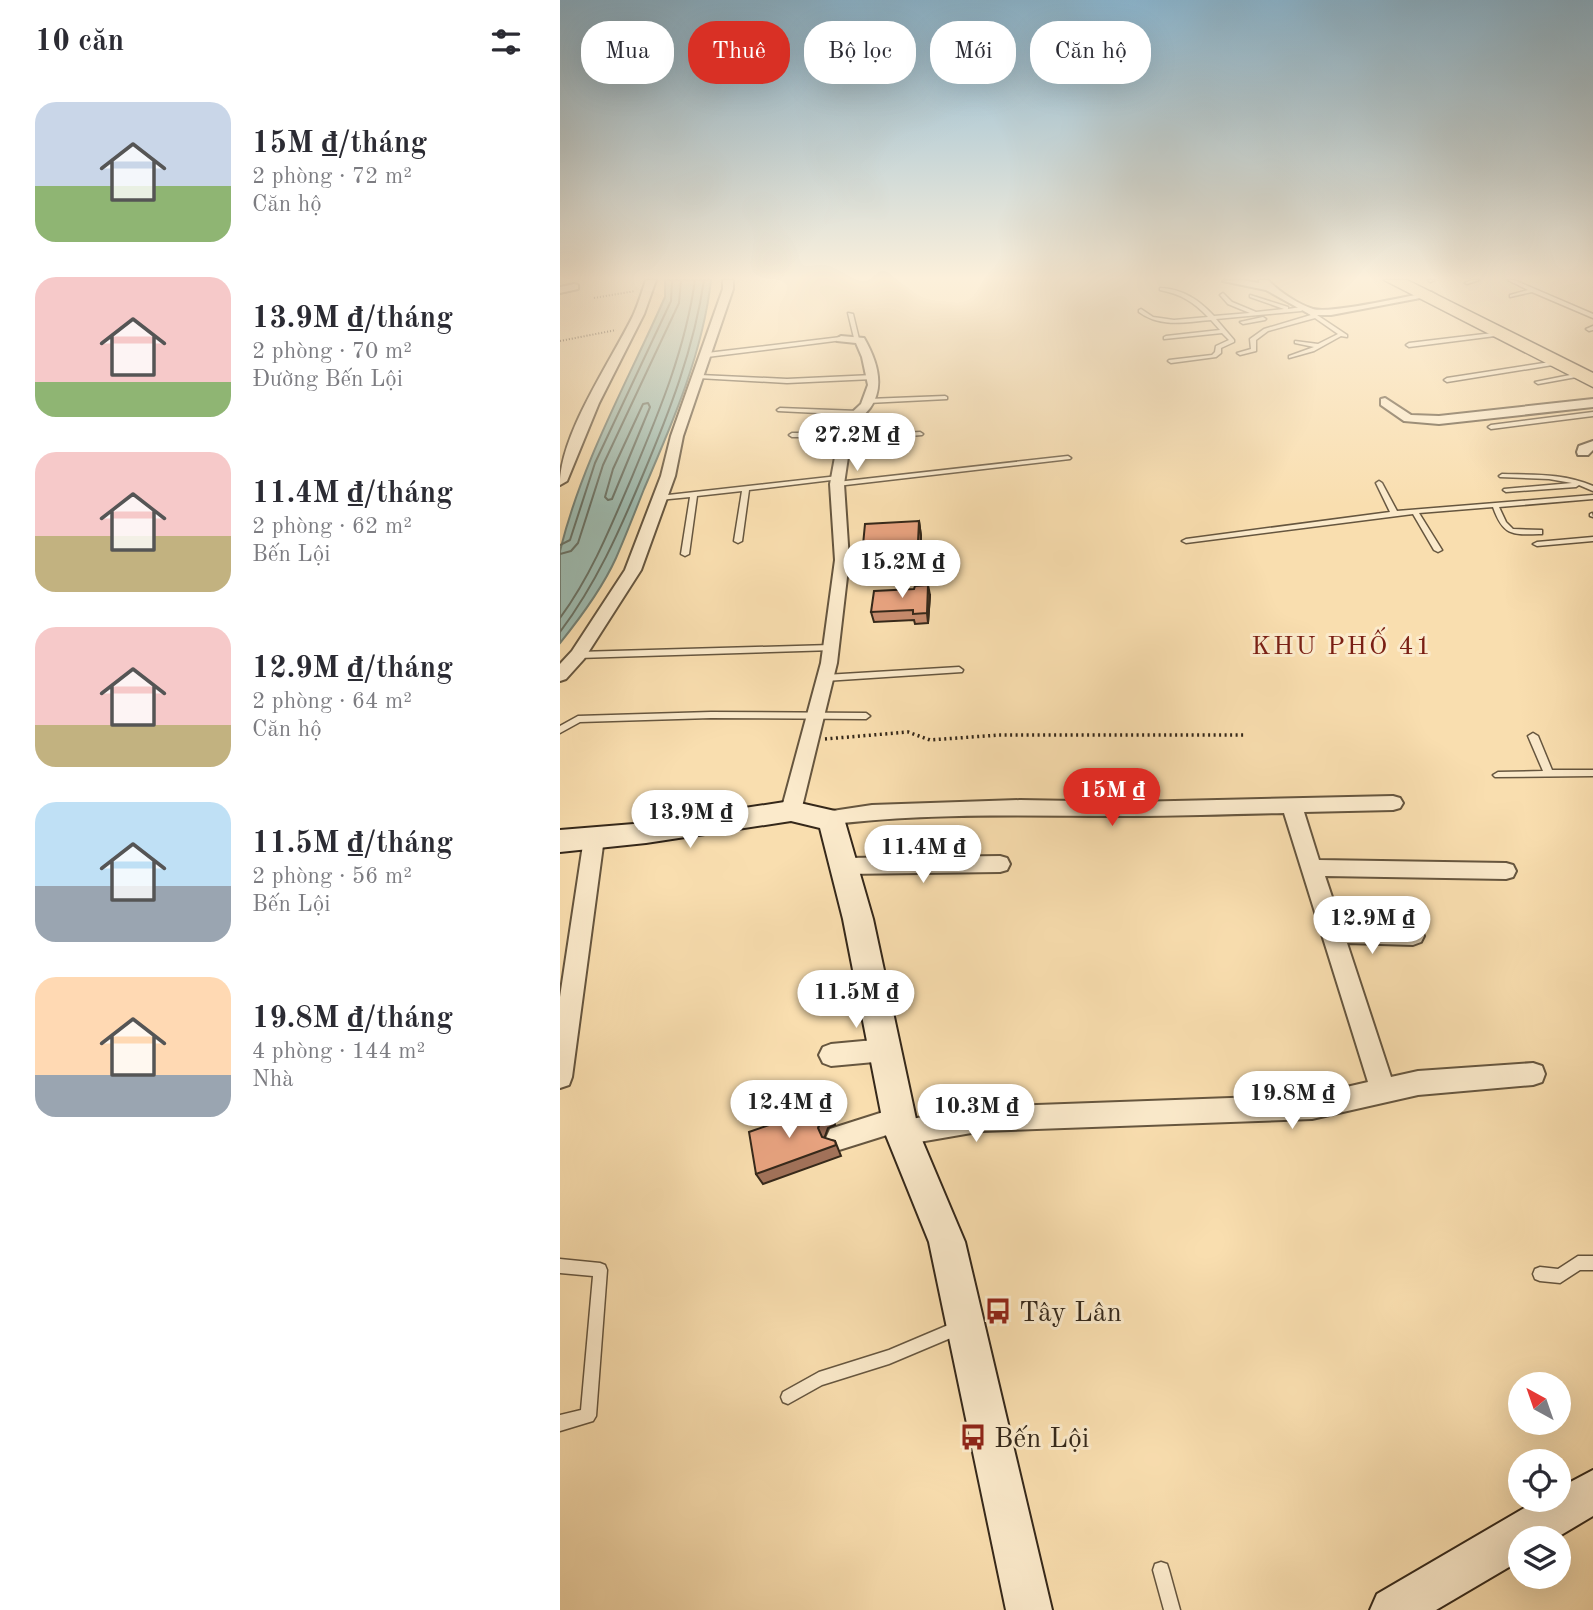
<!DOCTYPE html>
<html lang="vi">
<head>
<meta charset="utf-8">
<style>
  :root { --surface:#fff; --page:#f7f7f7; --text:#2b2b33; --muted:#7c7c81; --accent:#d93025 }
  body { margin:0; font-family:"Old Standard TT",serif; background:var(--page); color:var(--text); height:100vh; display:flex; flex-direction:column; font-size:26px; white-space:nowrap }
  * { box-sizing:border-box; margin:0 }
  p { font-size:23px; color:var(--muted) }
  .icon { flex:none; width:38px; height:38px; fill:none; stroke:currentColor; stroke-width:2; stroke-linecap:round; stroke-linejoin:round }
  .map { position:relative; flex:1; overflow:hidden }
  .sheet { display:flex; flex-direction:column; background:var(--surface); width:560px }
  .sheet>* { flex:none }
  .hud { position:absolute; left:21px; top:21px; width:665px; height:63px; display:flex; gap:14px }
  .needle { width:46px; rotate:320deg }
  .fabs { position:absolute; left:948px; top:1372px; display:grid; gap:14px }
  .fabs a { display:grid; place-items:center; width:63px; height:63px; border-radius:50%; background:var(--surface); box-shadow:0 7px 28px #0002; font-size:35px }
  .price { position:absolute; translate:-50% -60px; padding:0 16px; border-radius:24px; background:#fff; color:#222; font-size:23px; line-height:46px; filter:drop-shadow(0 2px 4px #0008) }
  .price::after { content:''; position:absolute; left:50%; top:42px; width:21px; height:16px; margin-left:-10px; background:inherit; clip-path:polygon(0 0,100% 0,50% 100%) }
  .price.on { background:var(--accent); color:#fff }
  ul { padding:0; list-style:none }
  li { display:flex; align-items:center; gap:21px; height:175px; padding:0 35px }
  li span { display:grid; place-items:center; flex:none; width:196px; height:140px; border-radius:21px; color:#555 }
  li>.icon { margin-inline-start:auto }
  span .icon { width:84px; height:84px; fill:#fffc; stroke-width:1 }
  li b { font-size:30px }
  h2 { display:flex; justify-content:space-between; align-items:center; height:84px; padding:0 35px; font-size:30px }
  .pill { padding:0 24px; border-radius:28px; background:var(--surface); box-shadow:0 7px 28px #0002; font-size:24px; line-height:63px }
  .pill.on { background:var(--accent); color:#fff }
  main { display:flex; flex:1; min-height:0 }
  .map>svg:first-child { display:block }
</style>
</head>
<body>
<main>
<section class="sheet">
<h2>10 căn<svg class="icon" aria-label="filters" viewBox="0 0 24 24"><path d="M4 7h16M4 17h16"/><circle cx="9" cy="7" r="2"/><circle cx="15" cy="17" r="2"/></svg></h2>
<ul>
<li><span style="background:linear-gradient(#c9d6e8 60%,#8fb573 0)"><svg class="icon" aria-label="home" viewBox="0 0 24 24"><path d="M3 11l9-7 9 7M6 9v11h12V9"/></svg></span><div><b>15M ₫/tháng</b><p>2 phòng · 72 m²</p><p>Căn hộ</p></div></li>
<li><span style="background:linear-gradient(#f6c9c9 75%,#8fb573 0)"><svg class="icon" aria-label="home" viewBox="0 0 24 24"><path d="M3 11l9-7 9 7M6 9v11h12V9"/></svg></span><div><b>13.9M ₫/tháng</b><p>2 phòng · 70 m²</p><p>Đường Bến Lội</p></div></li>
<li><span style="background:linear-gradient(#f6c9c9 60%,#c2b280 0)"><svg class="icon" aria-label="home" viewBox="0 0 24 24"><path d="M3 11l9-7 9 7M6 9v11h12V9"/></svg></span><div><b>11.4M ₫/tháng</b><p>2 phòng · 62 m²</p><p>Bến Lội</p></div></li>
<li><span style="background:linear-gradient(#f6c9c9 70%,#c2b280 0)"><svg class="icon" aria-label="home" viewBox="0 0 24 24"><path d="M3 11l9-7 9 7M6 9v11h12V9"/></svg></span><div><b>12.9M ₫/tháng</b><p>2 phòng · 64 m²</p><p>Căn hộ</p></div></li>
<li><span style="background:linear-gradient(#bfe0f5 60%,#9aa5b1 0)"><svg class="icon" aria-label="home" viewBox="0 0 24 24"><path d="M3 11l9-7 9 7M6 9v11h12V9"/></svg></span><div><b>11.5M ₫/tháng</b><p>2 phòng · 56 m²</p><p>Bến Lội</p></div></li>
<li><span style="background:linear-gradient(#ffd9b3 70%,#9aa5b1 0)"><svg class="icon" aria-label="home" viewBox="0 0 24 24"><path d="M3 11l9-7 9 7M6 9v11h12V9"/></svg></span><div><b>19.8M ₫/tháng</b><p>4 phòng · 144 m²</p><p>Nhà</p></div></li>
</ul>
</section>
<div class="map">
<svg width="1033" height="1610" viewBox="0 0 1033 1610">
  <rect width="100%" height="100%" fill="#f9deaf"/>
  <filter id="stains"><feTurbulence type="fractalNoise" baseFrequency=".00286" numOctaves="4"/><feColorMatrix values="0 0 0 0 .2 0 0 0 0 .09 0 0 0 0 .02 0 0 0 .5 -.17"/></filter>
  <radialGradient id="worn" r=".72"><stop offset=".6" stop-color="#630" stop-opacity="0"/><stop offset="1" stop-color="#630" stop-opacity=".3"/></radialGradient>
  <path fill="#9ebbb0" stroke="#748074" stroke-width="2" d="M105 280H151C143 352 113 422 84 489 75 512 66 535 56 558 42 589 21 617 0 643V551C22 461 68 381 105 297Z"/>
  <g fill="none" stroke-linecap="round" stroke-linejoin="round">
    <path stroke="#6a7265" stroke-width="2" d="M88 403 90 407 52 499 48 500 45 497 53 469 83 404Z
      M0 545 10 540 35 463 111 301 112 280
      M0 554 11 551 18 543 43 465 119 303 121 280
      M0 618C30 577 49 531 69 484 97 417 125 352 135 280
      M0 632C36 584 59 532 82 477 109 413 134 349 144 280"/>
    <g stroke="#66563f" stroke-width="3">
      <path id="lane" d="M868 280H875L870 282Z
        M911 280H919L907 284 905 283Z
        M948 280H954L1033 314V318L972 292 950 297V295L968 290Z
        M600 288C623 289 639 300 654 316L690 313 668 304 660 295 663 293 672 302 696 312 724 309 690 297V295L728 307V309L741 307 744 309 741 311 656 319 674 340V342L661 348V353L656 357 611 363 608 361 609 360 652 355 655 352 656 346 669 340 662 333 604 339V337L606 336 660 330 651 320C625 322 601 328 579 312V310L581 309 593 317 614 320 648 317C634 302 621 294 600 290Z
        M751 311 787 335V337L781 336 754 351 729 358V356L754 347 735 343V341L758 344 778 334 755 318 708 331 696 340V351L680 355 677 353 691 349 690 339 704 329 751 315 748 313Z
        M288 313 293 314 299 339 294 338Z
        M703 317 706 319 705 320 683 324 680 322Z
        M1033 326V330L1029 331 1026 329Z
        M941 332 943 333V335L849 347 846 345 849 343Z
        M281 337 284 339 283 340 147 357 144 355 147 353Z
        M997 361 999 362V364L887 382 884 380 887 378Z
        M1020 373 1023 375 1022 376 978 384 975 382Z
        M140 375 227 379 313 375 316 377 313 379 227 383 138 378V376Z
        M385 396 387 397V399L308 403 305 401 308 399Z
        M220 408 298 411 301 413 298 415 218 411 217 410Z
        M1033 412V416L931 429 928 427 931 425Z
        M360 432 363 434 362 435 285 441 271 437H232L229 435 232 433H271L285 437Z
        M508 456 511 458 510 459 277 486 274 484 277 482Z
        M942 474C973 475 1004 473 1033 486V491L1019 485 1016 487 946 492 943 490 944 489 1012 483 989 479 940 477 939 476Z
        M278 476 281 478 280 479 189 490 182 541 178 543 174 541 182 491 137 496 129 554 125 556 121 554 130 497 99 500 96 498 99 496Z
        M819 481 822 483 837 511 1033 495V499L939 507 946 522 953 529 982 530V534H979C951 535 943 535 933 507L859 513 882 550 878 552 874 550 853 514 626 543 622 541 626 539 830 512 816 483Z
        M1032 513 1033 517 1030 516V514Z
        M1033 537V541L977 546 973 544 977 542Z
        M271 645 274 646 275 648 274 650 18 658 14 655 18 652Z
        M399 667 403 670 402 672 265 681 261 678 265 675Z
        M151 712 306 713 310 716 306 719 151 718 20 722 0 733V726L18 716Z
        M973 733 978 736 992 770H1033V776L935 777 933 775 938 772 983 771 968 736Z
        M1018 1256H1033V1270H1020L1000 1283 980 1281 975 1279 973 1274 975 1269 980 1267 998 1269Z
        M0 1259 40 1263 45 1265 47 1270 36 1416 33 1421 0 1431V1415L21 1410 33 1276 0 1273Z
        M400 1320 405 1322 407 1327 405 1332 329 1364 262 1385 228 1404 223 1402 221 1397 223 1392 259 1372 329 1350Z
        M601 1562 607 1564 609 1570 620 1610H604L593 1570 595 1564Z"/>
    </g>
    <g stroke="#66563f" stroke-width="4">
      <path id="street" d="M86 280H96L84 314 39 403 7 481 0 485C0 434 50 363 73 316 78 305 82 292 86 280Z
        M163 280H173V289L123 436 115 476 81 570 24 659 6 679 0 681V664L12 651 65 570 101 476 111 436 163 289Z
        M682 280 699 283V280H708C718 291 739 305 753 309 772 314 847 296 871 292L876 295 771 315H751L706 290 663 281Z
        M14 284 18 285V289L0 293V287Z
        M281 336 304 338C316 359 326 386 310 408 304 416 296 420 292 430L284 484 289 560 277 663 241 811 238 816 231 818 224 816 221 811 261 663 275 560 270 484 280 430 286 418 301 404 308 385 302 357 296 343 277 341 276 339Z
        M825 398 851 415 879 416 1033 399V407L879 424 844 421 821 405V399Z
        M1033 441V450L1028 455H1018L1017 452 1019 446Z
        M833 796 840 798 843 803 840 808 833 810 744 812 759 860 946 863 953 865 956 871 953 877 946 879 765 876 781 924 853 927 861 930 864 936 861 942 853 945 787 943 831 1077 858 1071 973 1063 982 1066 985 1074 982 1082 973 1085 858 1095 752 1119 423 1131 342 1145 333 1142 330 1134 279 1150 270 1147 266 1138 270 1129 339 1107 348 1110 351 1119 423 1107 752 1095 808 1082 724 813C673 814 621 816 570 816 468 816 367 812 266 825L259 823 256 818 259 813 312 805 460 800 571 802Z
        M34 830 41 833 44 838 12 1077 9 1085 0 1088V997L24 838 27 833Z
        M440 856 447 858 450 864 447 870 440 872 284 874 277 872 274 866 277 860 284 858Z
        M325 1039 333 1042 337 1050 333 1058 325 1061 271 1066 263 1063 259 1055 263 1047 271 1044Z"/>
    </g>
    <g stroke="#35281a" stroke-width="4">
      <path id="secondary" d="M231 801 275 811 285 822 313 919 359 1133 405 1242 492 1610H446L369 1242 325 1133 283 919 260 828 231 821 86 843 0 852V830L86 823Z
        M1033 1470V1516L996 1538H961V1560L876 1610H810L817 1594 978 1500H999V1488Z"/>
    </g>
    <g stroke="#35281a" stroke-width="3">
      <path id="highway" d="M824 280H847L1033 373V387Z"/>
    </g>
    <path stroke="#35281a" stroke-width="2" stroke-dasharray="1 2" stroke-linecap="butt" d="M34 298 75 291
      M0 341 56 330"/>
    <path stroke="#35281a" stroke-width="3.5" stroke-dasharray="2 3.5" stroke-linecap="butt" d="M265 739 348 732 370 740 439 735H684"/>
    <use href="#lane" fill="#fbeacb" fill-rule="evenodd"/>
    <use href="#street" fill="#fbeacb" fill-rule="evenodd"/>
    <use href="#secondary" fill="#fbeacb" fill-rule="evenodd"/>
    <use href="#highway" fill="#f9deaf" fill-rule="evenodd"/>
  </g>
  <path fill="#c88c6e" stroke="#35281a" stroke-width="2" d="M359 521 361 536 360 557 306 560 303 545Z
    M370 595 368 623 355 624 354 620 314 622 311 612Z"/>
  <path fill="#a2725a" stroke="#35281a" stroke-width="2" d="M359 521 361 536 360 557 358 542Z
    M368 585 370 595 368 623 367 613Z
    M267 1105 273 1117 275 1125 268 1128 264 1139 275 1141 281 1156 203 1184 196 1174 258 1128Z"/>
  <path fill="#e8a380" stroke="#35281a" stroke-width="2" d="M359 521 358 542 303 545 305 524Z
    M368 585 367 613 353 614V610L311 612 314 591 354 589 355 586Z
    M267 1105 269 1113 262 1116 258 1128 262 1137 275 1141 276 1145 196 1174 189 1132Z"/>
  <linearGradient id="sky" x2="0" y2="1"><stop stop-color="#8ab7d2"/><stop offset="0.55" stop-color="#fcf0db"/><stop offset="1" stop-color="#fcf0db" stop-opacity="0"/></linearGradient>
  <rect width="1033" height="506" fill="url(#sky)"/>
  <defs>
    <g id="bus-bare" transform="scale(2.1)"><path d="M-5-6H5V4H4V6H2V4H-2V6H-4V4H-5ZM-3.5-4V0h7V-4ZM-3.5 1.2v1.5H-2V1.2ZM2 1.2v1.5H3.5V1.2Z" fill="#8f2418" stroke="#fbeacb" stroke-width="2.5" paint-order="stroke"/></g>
  </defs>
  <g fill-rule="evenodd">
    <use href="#bus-bare" x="438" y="1311"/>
    <use href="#bus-bare" x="413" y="1437"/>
  </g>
  <g text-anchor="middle" stroke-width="6" stroke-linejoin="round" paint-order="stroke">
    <g font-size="26" letter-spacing="2" fill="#7a1f14" stroke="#fbeacb">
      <text x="782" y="654">KHU PHỐ 41</text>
    </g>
    <g font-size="28" fill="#35281a" stroke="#fbeacb" text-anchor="start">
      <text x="459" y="1321">Tây Lân</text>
      <text x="434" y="1447">Bến Lội</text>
    </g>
  </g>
  <rect width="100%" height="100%" filter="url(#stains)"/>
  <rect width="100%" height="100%" fill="url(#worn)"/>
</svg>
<div class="fabs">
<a><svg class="needle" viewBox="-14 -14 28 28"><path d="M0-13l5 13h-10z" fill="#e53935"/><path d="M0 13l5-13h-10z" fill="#7c7c81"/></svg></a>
<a><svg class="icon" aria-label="locate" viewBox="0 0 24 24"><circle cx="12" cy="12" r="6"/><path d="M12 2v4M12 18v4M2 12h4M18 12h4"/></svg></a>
<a><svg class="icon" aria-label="layers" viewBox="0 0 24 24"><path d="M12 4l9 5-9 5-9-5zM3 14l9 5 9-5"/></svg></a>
</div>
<b class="price" style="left:297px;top:473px">27.2M ₫</b>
<b class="price" style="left:342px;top:600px">15.2M ₫</b>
<b class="price on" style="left:552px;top:828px">15M ₫</b>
<b class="price" style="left:130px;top:850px">13.9M ₫</b>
<b class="price" style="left:363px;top:885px">11.4M ₫</b>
<b class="price" style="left:812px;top:956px">12.9M ₫</b>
<b class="price" style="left:296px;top:1030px">11.5M ₫</b>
<b class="price" style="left:732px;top:1131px">19.8M ₫</b>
<b class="price" style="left:229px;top:1140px">12.4M ₫</b>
<b class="price" style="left:416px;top:1144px">10.3M ₫</b>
<div class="hud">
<a class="pill">Mua</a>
<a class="pill on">Thuê</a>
<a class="pill">Bộ lọc</a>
<a class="pill">Mới</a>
<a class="pill">Căn hộ</a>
</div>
</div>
</main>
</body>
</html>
